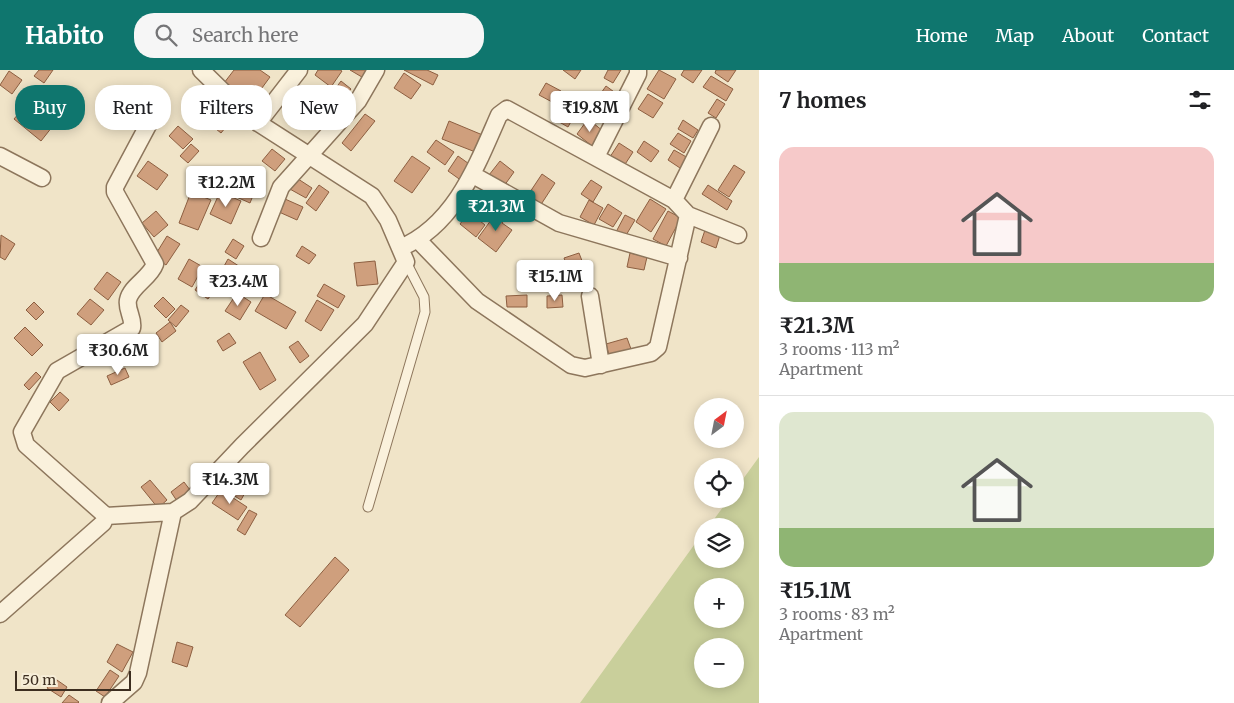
<!DOCTYPE html>
<html lang="en">
<head>
<meta charset="utf-8">
<style>
  :root { --surface:#fff; --page:#f6f6f6; --text:#202124; --muted:#757577; --line:#e0e0e0; --accent:#0f766e }
  body { margin:0; font-family:Merriweather,serif; background:var(--page); color:var(--text); height:100vh; display:flex; flex-direction:column; font-size:19px; white-space:nowrap }
  * { box-sizing:border-box; margin:0 }
  p { font-size:16px; color:var(--muted) }
  .icon { flex:none; width:28px; height:28px; fill:none; stroke:currentColor; stroke-width:2; stroke-linecap:round; stroke-linejoin:round }
  .map { position:relative; flex:1; overflow:hidden }
  .sheet { display:flex; flex-direction:column; background:var(--surface); width:475px }
  .sheet>* { flex:none }
  .guide { position:absolute; left:15px; top:15px; width:475px; height:45px; display:flex; gap:10px }
  .needle { width:32px; rotate:32deg }
  .fabs { position:absolute; left:694px; top:328px; display:grid; gap:10px }
  .fabs a { display:grid; place-items:center; width:50px; height:50px; border-radius:50%; background:var(--surface); box-shadow:0 2px 12px #0003; font-size:25px }
  .scale { position:absolute; left:15px; bottom:12px; width:116px; box-sizing:border-box; padding-left:5px; border:2px solid #3d2e20; border-top:0; font-size:14px; line-height:18px; white-space:nowrap; color:#3d2e20; -webkit-text-stroke:4px #f7eed8; paint-order:stroke }
  .price { position:absolute; translate:-50% -42px; padding:0 11px; border-radius:5px; background:#fff; color:#222; font-size:16px; line-height:32px; filter:drop-shadow(0 1px 2px #0008) }
  .price::after { content:''; position:absolute; left:50%; top:30px; width:15px; height:11px; margin-left:-8px; background:inherit; clip-path:polygon(0 0,100% 0,50% 100%) }
  .price.selected { background:var(--accent); color:#fff }
  ul { padding:0; list-style:none }
  li { display:grid; align-content:center; gap:10px; height:265px; padding:0 20px }
  li+li { border-top:1px solid var(--line) }
  li span { display:grid; place-items:center; height:155px; border-radius:15px; color:#555 }
  li>.icon { margin-inline-start:auto }
  span .icon { width:90px; height:90px; fill:#fffc; stroke-width:1 }
  li b { font-size:21px }
  h2 { display:flex; justify-content:space-between; align-items:center; height:60px; padding:0 20px; font-size:21px }
  .pill { padding:0 18px; border-radius:20px; background:var(--surface); box-shadow:0 2px 12px #0003; font-size:18px; line-height:45px }
  .pill.selected { background:var(--accent); color:#fff }
  header { display:flex; align-items:center; gap:30px; box-sizing:border-box; height:70px; padding:0 25px; background:var(--accent); color:#fff }
  header strong { font-size:24px }
  nav { display:flex; gap:28px; margin-inline-start:auto; font-size:18px }
  .search { width:350px; height:45px; background:var(--page); display:flex; align-items:center; gap:12px; box-sizing:border-box; padding:0 18px; border-radius:20px; color:var(--muted); font-size:19px }
  main { display:flex; flex:1; min-height:0 }
  .map>svg:first-child { display:block }
</style>
</head>
<body>
<header>
<strong>Habito</strong>
<div class="search"><svg class="icon" aria-label="search" viewBox="0 0 24 24"><circle cx="10" cy="10" r="6"/><path d="M15 15l6 6"/></svg>Search here</div>
<nav><a>Home</a><a>Map</a><a>About</a><a>Contact</a></nav>
</header>
<main>
<div class="map">
<svg width="759" height="633" viewBox="0 0 759 633">
  <rect width="100%" height="100%" fill="#f0e4c8"/>
  <path fill="#c9cf9b" fill-rule="evenodd" d="M759 387V633H580L702 464V489H735V456H709L729 429H735V420ZM702 516H735V549H702ZM702 576H735V609H702Z"/>
  <path fill="#cf9f7d" stroke="#8d5f41" d="M39 0H53L44 13 34 6Z
    M234 0H260L270 7 251 33 224 13Z
    M318 0H340L342 1 331 17 315 5Z
    M350 0H373L367 10Z
    M404 0H427L438 5 433 15Z
    M563 0H581L575 9Z
    M608 0H621L613 13 604 8Z
    M659 0 676 9 664 29 647 19Z
    M684 0H702L693 13 681 5Z
    M716 0H736L728 12 715 3Z
    M9 1 22 10 12 24 0 15Z
    M404 3 421 15 411 29 394 18Z
    M711 6 733 19 726 31 703 17Z
    M341 11 351 19 339 33 330 26Z
    M546 13 561 21 554 33 539 25Z
    M606 16 621 27 607 47 592 36Z
    M210 22 223 33 207 52 194 41Z
    M648 24 663 33 653 48 638 39Z
    M295 29 314 41 307 52 288 40Z
    M717 29 725 34 716 48 708 43Z
    M30 30 56 52 41 71 14 49Z
    M565 30 579 37 568 57 554 49Z
    M226 38 235 46 221 63 211 55Z
    M365 44 375 51 351 81 342 73Z
    M588 49 603 61 592 76 577 64Z
    M683 50 698 60 693 68 678 59Z
    M449 51 485 66 478 83 442 69Z
    M178 56 193 69 183 79 169 66Z
    M678 63 691 71 684 83 670 74Z
    M436 70 454 82 445 95 427 82Z
    M644 71 659 81 651 92 637 82Z
    M619 73 633 82 622 99 608 90Z
    M191 74 199 81 188 93 180 86Z
    M272 79 285 89 275 101 262 91Z
    M674 80 690 89 683 100 668 90Z
    M412 86 430 98 412 123 394 111Z
    M458 86 472 96 462 111 448 101Z
    M148 91 168 105 157 120 137 106Z
    M500 91 514 102 504 116 489 105Z
    M734 95 745 102 729 127 718 120Z
    M542 104 555 113 540 136 526 128Z
    M295 107 312 118 306 128 288 118Z
    M591 110 602 117 593 132 581 124Z
    M227 111 254 123 250 133 223 121Z
    M319 115 329 122 316 141 306 133Z
    M708 115 732 131 727 140 702 124Z
    M191 122 211 130 198 160 179 153Z
    M220 122 241 131 231 154 210 144Z
    M285 129 303 137 297 150 279 142Z
    M650 129 666 139 651 162 636 152Z
    M589 130 603 138 594 155 580 147Z
    M608 134 622 143 613 157 599 149Z
    M499 139 507 145 502 153 512 160 496 182 478 168Z
    M156 141 168 155 154 167 142 153Z
    M668 141 681 148 666 176 653 169Z
    M469 142 485 155 476 167 460 154Z
    M625 145 635 150 625 167 616 162Z
    M705 160 720 165 716 178 701 172Z
    M1 165 15 174 5 190 0 187Z
    M167 166 180 174 166 195 154 187Z
    M233 169 244 176 236 189 225 182Z
    M302 176 316 185 309 194 296 186Z
    M579 183 584 196 569 201 564 188Z
    M630 183 647 187 644 200 627 197Z
    M189 189 203 197 192 217 178 209Z
    M228 189 248 202 243 210 223 198Z
    M375 191 378 214 357 216 354 193Z
    M208 200 222 209 208 229 195 220Z
    M107 202 121 212 108 230 94 219Z
    M324 214 345 226 338 238 317 226Z
    M237 223 251 232 240 250 225 241Z
    M265 224 296 242 286 259 255 241Z
    M527 225V237H507L506 226Z
    M562 225 563 237 547 238V226Z
    M163 227 175 239 166 248 154 236Z
    M90 229 104 240 91 255 77 244Z
    M317 230 334 240 321 261 305 251Z
    M34 232 44 242 36 250 26 240Z
    M181 235 189 241 176 257 168 250Z
    M170 252 176 261 162 272 156 263Z
    M25 257 43 275 32 286 14 268Z
    M229 263 236 273 223 281 217 271Z
    M627 268 631 279 609 285 606 274Z
    M298 271 309 286 300 293 289 277Z
    M260 282 276 310 260 320 243 292Z
    M125 298 129 307 111 315 107 306Z
    M36 302 41 307 29 320 24 315Z
    M60 322 69 330 59 341 50 332Z
    M150 410 167 430 158 438 141 417Z
    M230 411 246 421 241 430 225 420Z
    M184 412 193 424 179 434 171 422Z
    M221 420 247 437 238 450 212 433Z
    M249 440 257 444 245 465 237 460Z
    M335 487 349 500 300 557 285 545Z
    M177 572 193 577 187 597 172 592Z
    M117 574 133 582 122 602 107 592Z
    M110 600 119 606 105 627 96 621Z
    M54 608 67 617 61 627 47 618Z
    M69 625 79 632 78 633H62Z"/>
  <g fill="none" stroke-linecap="round" stroke-linejoin="round">
    <g stroke="#8d765c" stroke-width="11">
      <path id="lane" d="M368 437 425 242 424 227 406 192"/>
    </g>
    <g stroke="#8d765c" stroke-width="19">
      <path id="street" d="M258 53 299 0
        M0 86 42 108
        M596 87 638 4V0
        M473 105 559 153 679 188
        M674 130 711 56
        M261 168 281 117 358 31 376 0
        M418 170 477 231 571 295 585 298 651 283 658 277 688 145
        M400 178C455 155 477 95 499 45L507 39 674 130 688 145 738 165
        M590 226 601 295
        M106 446 26 375 22 362 57 301 132 258C134 248 126 240 128 230 131 216 150 208 155 194L115 122V117L154 44
        M0 544 103 453 106 446 173 442 190 431 242 376 365 254 406 192 388 150 372 126 249 47 201 0
        M110 633 134 612 138 603 173 442"/>
    </g>
    <use href="#lane" stroke="#faf1dc" stroke-width="9"/>
    <use href="#street" stroke="#faf1dc" stroke-width="16"/>
  </g>
</svg>
<div class="fabs">
<a><svg class="needle" viewBox="-14 -14 28 28"><path d="M0-13l5 13h-10z" fill="#e53935"/><path d="M0 13l5-13h-10z" fill="#757577"/></svg></a>
<a><svg class="icon" aria-label="locate" viewBox="0 0 24 24"><circle cx="12" cy="12" r="6"/><path d="M12 2v4M12 18v4M2 12h4M18 12h4"/></svg></a>
<a><svg class="icon" aria-label="layers" viewBox="0 0 24 24"><path d="M12 4l9 5-9 5-9-5zM3 14l9 5 9-5"/></svg></a>
<a>+</a>
<a>−</a>
</div>
<div class="scale">50 m</div>
<b class="price" style="left:590px;top:63px">₹19.8M</b>
<b class="price" style="left:226px;top:138px">₹12.2M</b>
<b class="price selected" style="left:496px;top:162px">₹21.3M</b>
<b class="price" style="left:555px;top:232px">₹15.1M</b>
<b class="price" style="left:238px;top:237px">₹23.4M</b>
<b class="price" style="left:118px;top:306px">₹30.6M</b>
<b class="price" style="left:230px;top:435px">₹14.3M</b>
<div class="guide">
<a class="pill selected">Buy</a>
<a class="pill">Rent</a>
<a class="pill">Filters</a>
<a class="pill">New</a>
</div>
</div>
<section class="sheet">
<h2>7 homes<svg class="icon" aria-label="filters" viewBox="0 0 24 24"><path d="M4 7h16M4 17h16"/><circle cx="9" cy="7" r="2"/><circle cx="15" cy="17" r="2"/></svg></h2>
<ul>
<li><span style="background:linear-gradient(#f6c9c9 75%,#8fb573 0)"><svg class="icon" aria-label="home" viewBox="0 0 24 24"><path d="M3 11l9-7 9 7M6 9v11h12V9"/></svg></span><div><b>₹21.3M</b><p>3 rooms · 113 m²</p><p>Apartment</p></div></li>
<li><span style="background:linear-gradient(#dfe7d0 75%,#8fb573 0)"><svg class="icon" aria-label="home" viewBox="0 0 24 24"><path d="M3 11l9-7 9 7M6 9v11h12V9"/></svg></span><div><b>₹15.1M</b><p>3 rooms · 83 m²</p><p>Apartment</p></div></li>
</ul>
</section>
</main>
</body>
</html>
